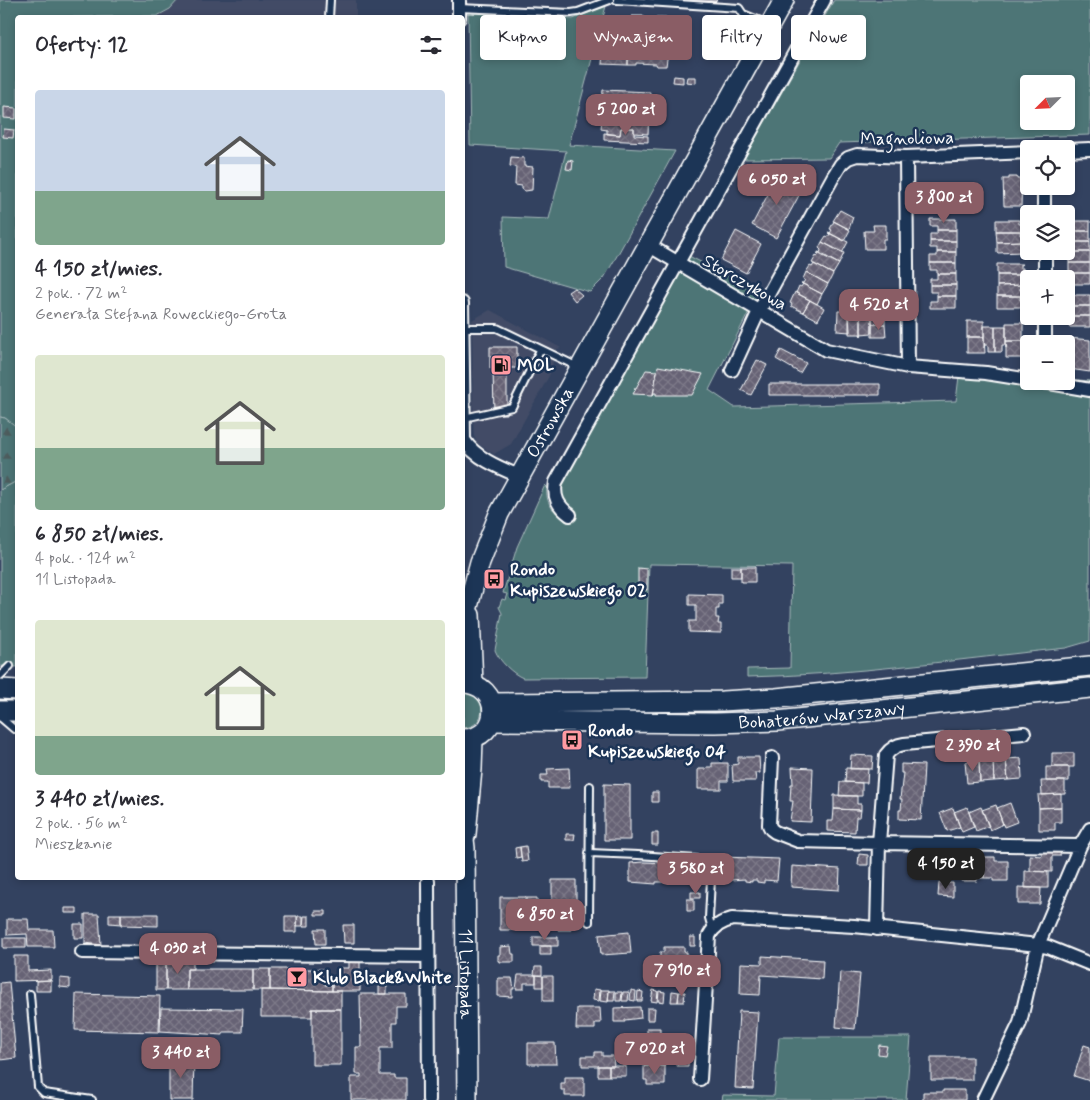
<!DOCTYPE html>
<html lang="pl">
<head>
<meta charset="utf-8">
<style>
  :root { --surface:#fff; --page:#f2f2f3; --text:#2b2b33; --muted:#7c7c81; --accent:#8a5d65 }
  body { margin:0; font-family:Mynerve,sans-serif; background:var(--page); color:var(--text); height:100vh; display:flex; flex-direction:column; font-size:19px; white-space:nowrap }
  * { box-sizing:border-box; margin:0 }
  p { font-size:16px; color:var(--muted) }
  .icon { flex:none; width:28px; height:28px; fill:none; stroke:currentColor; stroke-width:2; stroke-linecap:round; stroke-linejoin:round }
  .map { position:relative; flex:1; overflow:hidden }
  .details { position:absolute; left:15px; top:15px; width:450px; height:865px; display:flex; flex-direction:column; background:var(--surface); border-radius:5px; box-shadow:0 2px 8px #0003 }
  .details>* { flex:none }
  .banner { position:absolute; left:480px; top:15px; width:475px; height:45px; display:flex; gap:10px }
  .needle { width:32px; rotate:246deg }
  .buttons { position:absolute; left:1020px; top:75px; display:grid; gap:10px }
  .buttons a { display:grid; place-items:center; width:55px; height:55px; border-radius:5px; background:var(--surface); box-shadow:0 2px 8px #0003; font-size:25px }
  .price { position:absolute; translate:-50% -42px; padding:0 11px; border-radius:10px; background:var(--accent); color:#fff; font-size:16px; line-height:32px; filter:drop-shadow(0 1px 2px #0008) }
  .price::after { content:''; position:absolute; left:50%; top:30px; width:15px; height:11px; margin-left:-8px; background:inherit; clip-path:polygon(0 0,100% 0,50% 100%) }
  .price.active { background:#222; color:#fff }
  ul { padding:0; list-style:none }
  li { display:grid; align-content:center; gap:10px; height:265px; padding:0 20px }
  li span { display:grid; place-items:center; height:155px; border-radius:5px; color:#555 }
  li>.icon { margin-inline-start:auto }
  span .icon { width:90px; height:90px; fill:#fffc; stroke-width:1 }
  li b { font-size:21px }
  h2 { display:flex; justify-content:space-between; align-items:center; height:60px; padding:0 20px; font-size:21px }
  .chip { padding:0 18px; border-radius:5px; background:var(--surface); box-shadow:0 2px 8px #0003; font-size:18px; line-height:45px }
  .chip.active { background:var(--accent); color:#fff }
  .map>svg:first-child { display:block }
</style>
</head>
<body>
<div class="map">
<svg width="1090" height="1100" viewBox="0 0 1090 1100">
  <defs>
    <pattern id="forest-firs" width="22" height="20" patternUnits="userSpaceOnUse" patternTransform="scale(1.25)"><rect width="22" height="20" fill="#4e7476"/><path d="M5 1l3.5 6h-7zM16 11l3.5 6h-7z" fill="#4d5c5d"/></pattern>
    <pattern id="building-cross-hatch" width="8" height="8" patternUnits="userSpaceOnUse" patternTransform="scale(1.25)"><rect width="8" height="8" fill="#666274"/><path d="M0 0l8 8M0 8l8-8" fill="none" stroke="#7d7a89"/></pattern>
  </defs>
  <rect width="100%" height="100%" fill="#334260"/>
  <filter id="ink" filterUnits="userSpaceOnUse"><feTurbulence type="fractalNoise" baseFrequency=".02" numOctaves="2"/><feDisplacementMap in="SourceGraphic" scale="10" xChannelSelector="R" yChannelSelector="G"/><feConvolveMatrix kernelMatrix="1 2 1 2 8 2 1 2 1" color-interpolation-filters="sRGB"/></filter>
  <g filter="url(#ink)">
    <path fill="#424c66" d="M32 0H356V17H33Z
      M490 310 561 348 557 349 549 376 511 444 494 454 477 443 474 436 473 416 472 320Z"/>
    <path fill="#4e7476" stroke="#a6baba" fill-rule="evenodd" d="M0 0H178L170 9 157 16 18 18 17 667 0 666V490L15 482 17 427 5 418 0 417Z
      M834 0H1090V135L839 143 829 158 744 159ZM1029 84H1066V121H1029Z
      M606 6 569 145 675 151 618 254 604 278 590 292 504 267 503 217 549 219 566 151 470 145 468 12 573 19Z
      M687 255 759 292 709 390 734 407 956 401 960 368 1029 381H1066V379L1090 381V641L1066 648C960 659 853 675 747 677V669L790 668 792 566 649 564 645 677 523 678C513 674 499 661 495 650L502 613 499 607 502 599 505 600 507 594 503 593 517 547 545 485 547 487C545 503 553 513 568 520 566 506 559 494 564 480Z
      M463 693C488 693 488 727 463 728Z
      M779 1037H911L906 1100H722L723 1095 774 1096Z"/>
    <path fill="url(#forest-firs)" stroke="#a6baba" d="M0 417 5 418 17 427 15 482 0 490Z"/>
    <path fill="url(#building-cross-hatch)" stroke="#fff" d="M676 0H717L715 2Z
      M632 16H644L643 20H654L656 17H666L668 21 673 20 682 22 684 25 681 34 678 35 666 33 664 38 656 37 653 39V44L667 45 668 52 666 66H657L656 64 636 63V65H628V53L626 51 628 43 641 44 642 37 630 36Z
      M603 51H622V57H628V65L602 64Z
      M674 76 683 77V83L673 82Z
      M687 77H696V83L686 82Z
      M603 90 650 92 648 134 634 133V128H621L620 135 607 134V130L601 129 602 118H598V102H602Z
      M4 107 16 108V119L4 118Z
      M621 128H634V135L648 136V142L604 140V133L620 135Z
      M4 129 14 130 13 138 3 137Z
      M511 157 524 158V166L533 167 532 190 525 191 522 189V186L515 185 516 167 510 166Z
      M568 160 573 161 572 170 566 169Z
      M778 175 803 188 776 238 752 225Z
      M1009 177H1017V179H1022L1021 206H1004L1003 179H1009Z
      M840 210 853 217 849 229 833 221Z
      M930 219H956V230H937V226H930Z
      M996 220H1019V224H1022V231H996Z
      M834 221 850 230 844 241 828 232 830 233 832 230 830 229Z
      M1069 221H1090V231H1069Z
      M873 225H886V239H883V249H865L864 231H874Z
      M937 230H956V241H930V234H937Z
      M736 231 761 244 746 273 721 260Z
      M996 231H1020V235H1022V241L997 242Z
      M1069 231H1090V242H1069Z
      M828 233 848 242 842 253 822 242 826 236 828 237 830 234Z
      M930 241H956V252H937V248H930Z
      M1020 241V245H1022V252L997 253V242Z
      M822 242 844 253 839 264 818 252 820 253 821 250 819 248Z
      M1069 242H1090V252H1069Z
      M937 252H956V263H930V256H937Z
      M1069 252H1090V263H1069Z
      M817 253 839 264 833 274 812 263 816 256 817 257 819 254Z
      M930 263H956V274H937V270H930Z
      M1069 263H1090V273H1069Z
      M814 264 833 274 828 284 806 272 810 266 812 267Z
      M997 264H1023L1020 265V268H1023V275H997Z
      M806 272 828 284 822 294 801 283H803L805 280 803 279Z
      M1069 273H1090V284H1069Z
      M937 274H956V285H930V279H937Z
      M997 275H1023L1020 276V279H1023V285L997 286Z
      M801 283 822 294 817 304 796 293 799 286 801 287 803 284Z
      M930 285H956V296H937V292H930Z
      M1023 285 1020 286V290L1023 289V296H997V286Z
      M574 288 582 295 575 301 568 292Z
      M795 292 810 300 803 312 791 306 792 304 790 303Z
      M1069 295H1090V306H1069Z
      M937 296H956V308H930V301H937Z
      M997 296H1023L1020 297V300H1023V307H997Z
      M810 300 824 308 818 320 803 312Z
      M1069 306H1090V316H1069Z
      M885 310V324H872V311Z
      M838 311H849L850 332 837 331Z
      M861 311V336L860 334H849V312Z
      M861 311H872V333L861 334V336Z
      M1069 316H1090V327H1069Z
      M967 321H984V337H967Z
      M1006 323H1023V341H1006Z
      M872 324H885L886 337H872Z
      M984 326H995V352H988V345H985L984 348Z
      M995 326H1006V348V345H1002V352H995Z
      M967 337H984L985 353H967Z
      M1069 338 1090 340V372L1069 369V358H1072V355L1069 354H1072V349H1069Z
      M1006 341H1023V358H1006Z
      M490 347H517V368H490Z
      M781 350 806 363 800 373 776 359Z
      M757 360 767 365 751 395 741 390Z
      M658 366 703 374 692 395H656V393H654L653 395Z
      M493 368H507V414H494Z
      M646 370 657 371 653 395 633 394 636 389 634 388H636Z
      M769 384H880V395H769Z
      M731 567H741V577H731Z
      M741 567H755V582H741Z
      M638 568 647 569V590H638Z
      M689 594 722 595V604H719V609H716V618H719L718 624H721V633L689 632V621H696V605H689Z
      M1052 753H1074V767H1052Z
      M851 755 873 756 872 769H850Z
      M738 757H759L760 773H755L756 781H733L732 765 738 764Z
      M1021 758 1022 779 1008 780 1006 759Z
      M1006 759 1008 780 994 781 993 760Z
      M993 760 994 781 980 782 979 761Z
      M979 761 980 782 967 783 965 762Z
      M712 763H728V781H721V789H698V769H707V767H712Z
      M901 764 924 765 921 820 899 819V810H901L902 799H900L903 773H901Z
      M792 767 813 768 811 822 790 821 793 801H790L791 784H793Z
      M1046 767H1069V781H1046Z
      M569 768 570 788H548V782H541V775H548L547 769Z
      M846 768 868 769 867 783 845 782Z
      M1041 781H1065V794L1042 795Z
      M840 782 862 783V796H839Z
      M604 784 630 785V840H604Z
      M652 792H658V802H652Z
      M1061 794V807L1039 808 1038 795Z
      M834 795 857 796V804H861V810L834 809Z
      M1010 803 1017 822 1004 827 997 808Z
      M996 805 1003 824 990 830 982 810Z
      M967 807 974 827 962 832 954 812Z
      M981 807 989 826 976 831 969 812Z
      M1061 807V822H1055V830H1039V808Z
      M953 808 960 827 947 831 940 813Z
      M834 809 861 810 860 817H856L855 832 827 831V821H833Z
      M652 833H658V845H652Z
      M566 834H575L574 840H566Z
      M526 846 528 861 522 862 520 847Z
      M520 847 521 857 516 858 515 848Z
      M1042 850H1061L1060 856H1052V872L1030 871V855L1042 856Z
      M859 854 868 855V865H858Z
      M913 856H931V875H913V870H910V857L913 858Z
      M722 857 779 859 777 881 764 880V883L757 882V880H752V882L745 881V879L731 880V878H728V880H721Z
      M975 857H984V878H977V881H961V861H975Z
      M984 857H995V861H1008V881H993V878H984Z
      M931 858H948V880H931Z
      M643 862 668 863V882H656V884L630 882V863Z
      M792 866 840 869 839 890 791 887Z
      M1025 871 1048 872V888H1025Z
      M552 880H576V925H571V930H558V925H552Z
      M939 883H953V897L938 896Z
      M1018 887 1041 888 1040 904H1018Z
      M691 892H700V898H691Z
      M500 897H526V905L515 906V924H513V930H500Z
      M527 898H537V908H527Z
      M687 899H694V911H687Z
      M65 908H77V913H65Z
      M315 911H326V915H315Z
      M85 914H99L101 945 85 943Z
      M109 914H121V924L109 923Z
      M121 914H158V926L121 925Z
      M285 916H297V932H285Z
      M298 916H303V926H297Z
      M304 916H309V926H303Z
      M7 919H28L29 930H53L54 947H28L27 934 7 935Z
      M74 924H83V938H74Z
      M343 925H354V943H344Z
      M315 929H325V944H316Z
      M629 932 631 953 601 955 599 935Z
      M533 937H558V946H533Z
      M690 937H695V946H690Z
      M3 938H26V948H3Z
      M511 946 512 954H514V962H500V961H498V955H500V947Z
      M540 946H551V955H540Z
      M664 947H684V952H687V961H684V963H660V952H664Z
      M14 956H28V971L51 970V980L14 981Z
      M762 956 823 960 822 979 761 975 760 995 740 994 741 963 762 964Z
      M171 961H193V969H187V990H166V964H171Z
      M349 961H360V972H368V983H360V991H332V979H337V968H349Z
      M156 964H166V990H156Z
      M535 967H542V975H534Z
      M187 969H253V990H187Z
      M253 969H270V990H253Z
      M270 969H325V985H332V991L270 990Z
      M840 972 860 974 855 1029 836 1027Z
      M518 975H536V983H524V989H516Z
      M536 975 543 976V987H536Z
      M543 976H553V1001H543Z
      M60 978 70 979V988L60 987Z
      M498 978H512L514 989H512V997L498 996Z
      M51 980V991H36V981Z
      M9 982 16 1058 0 1060V983Z
      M379 986H387V994H379Z
      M594 989 600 990 599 1001 593 1000Z
      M261 990 341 991V1009H312V1017H261Z
      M601 990H609L608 1002 600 1001Z
      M631 990 636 991 635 1001 630 1000Z
      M653 990 658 991 657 1002 651 1001Z
      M609 991H615L614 1001H608Z
      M638 991 643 992 642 1001H637Z
      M659 991 665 992 664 1002 658 1001Z
      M672 991 679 992 678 1002H671Z
      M616 992H622L621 1001H616Z
      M623 992H629L628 1001H622Z
      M679 992H685L684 1002H678Z
      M76 994 160 996 159 1032 75 1030Z
      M360 994H406V1006H396V1022H392V1048H380V1075H394V1078H406V1100H351V1077H361V1074H356V1047H361Z
      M640 1007 641 1018 625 1020V1022H614V1008Z
      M161 1008 243 1009 242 1032H223V1035L160 1031Z
      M577 1008H600L601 1023H595V1029H576Z
      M647 1008H655L654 1020H647Z
      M312 1009H341V1065H312Z
      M739 1011 758 1012 753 1089 735 1088Z
      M647 1028H660V1035H647Z
      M528 1043H555L556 1064H528Z
      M879 1045 887 1046 885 1055 878 1054Z
      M1084 1045 1090 1047V1081L1074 1076Z
      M678 1046 687 1047V1052H677Z
      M647 1049H665V1066H644V1058H647Z
      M627 1051H633V1061H628Z
      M595 1052H602V1056H613L614 1066H582V1056H595Z
      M678 1053H689V1059H677Z
      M931 1057H972V1080H931Z
      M169 1059H194L193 1100H169Z
      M677 1059H688V1066H677Z
      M598 1066H609V1076H598Z
      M609 1066H626V1076H609Z
      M644 1066H665V1085H647V1080H644Z
      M565 1077H584V1096H565V1090H561V1083H565Z
      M943 1090H965V1100H923V1092H943Z"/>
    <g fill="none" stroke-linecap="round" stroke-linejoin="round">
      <g stroke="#fff" stroke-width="10">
        <path id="service" d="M617 0 739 8 743 14 768 24
          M459 8 571 13 578 12 610 0
          M329 18 330 0
          M463 328H497L578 367
          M464 418 512 407 540 350
          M0 676 10 666
          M0 717 14 729
          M589 853 638 855 712 860 709 918 712 929
          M589 922 590 786
          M30 994 38 1087 44 1093 92 1100"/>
      </g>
      <g stroke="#fff" stroke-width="16">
        <path id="minor" d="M459 0V18
          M1066 150 1090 149
          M906 157 908 367
          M1044 186V214
          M648 245 826 350 908 367 986 373 1029 380
          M1045 251V279
          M462 303 464 440C475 458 500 468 519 476
          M1045 316V344
          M732 370 759 311 833 177 841 164 848 158 857 155 906 157 1029 152
          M1038 381 1090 390
          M570 515C558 506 553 497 556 482L824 0
          M772 758 769 825 771 829 775 832 798 841 879 843 1080 846
          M428 881 429 1100
          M877 929 879 843 886 755C891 748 896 745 904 744L1024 733
          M82 952 428 956
          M700 1079 709 936C714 926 722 922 732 919L854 926 1038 945 1048 947 1090 964
          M983 1100 1020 1023 1038 945 1080 846 1090 829"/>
      </g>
      <g stroke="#fff" stroke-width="22">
        <g id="secondary">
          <path d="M470 615 473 684"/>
          <path id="s1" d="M462 629 480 562 499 514 784 0"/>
          <path d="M462 683C503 683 503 740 462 739"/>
          <path d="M0 689 18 690"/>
          <path d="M492 703 722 701 776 698 1090 666"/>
          <path d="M0 711H18"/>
          <path id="s2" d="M492 721 715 723 777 721 1090 688"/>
          <path id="s3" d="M462 822 465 848 467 1100"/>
          <path d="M466 834 472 769 473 739"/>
        </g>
      </g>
      <use href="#service" stroke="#1d3557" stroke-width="6"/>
      <use href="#minor" stroke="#1d3557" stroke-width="12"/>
      <use href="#secondary" stroke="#1d3557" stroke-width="19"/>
    </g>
  </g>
  <defs>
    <g id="fuel-square" transform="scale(1.125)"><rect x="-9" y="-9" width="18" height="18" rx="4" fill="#ff9aa2" stroke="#1d3557"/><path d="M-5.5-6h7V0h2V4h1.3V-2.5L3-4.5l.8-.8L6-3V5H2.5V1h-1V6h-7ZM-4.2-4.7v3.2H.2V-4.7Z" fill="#111"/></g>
    <g id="bus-square" transform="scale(1.125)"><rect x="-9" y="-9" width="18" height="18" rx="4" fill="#ff9aa2" stroke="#1d3557"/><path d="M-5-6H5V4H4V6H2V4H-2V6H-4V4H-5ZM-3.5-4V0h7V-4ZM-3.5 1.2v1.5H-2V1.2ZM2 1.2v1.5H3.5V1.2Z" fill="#111"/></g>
    <g id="bar-square" transform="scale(1.125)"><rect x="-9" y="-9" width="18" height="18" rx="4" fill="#ff9aa2" stroke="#1d3557"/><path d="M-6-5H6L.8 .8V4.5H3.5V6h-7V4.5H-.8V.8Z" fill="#111"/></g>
  </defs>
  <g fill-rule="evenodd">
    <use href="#fuel-square" x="501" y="365"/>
    <use href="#bus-square" x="494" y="579"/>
    <use href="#bus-square" x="572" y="740"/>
    <use href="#bar-square" x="297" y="977"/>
  </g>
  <g text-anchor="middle" stroke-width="5" stroke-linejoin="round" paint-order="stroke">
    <g font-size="18" fill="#fff" stroke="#1d3557">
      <text transform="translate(907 138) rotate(-1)" y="6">Magnoliowa</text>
      <text transform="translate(745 282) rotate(30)" y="6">Storczykowa</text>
      <text dy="6" stroke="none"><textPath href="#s1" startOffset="226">Ostrowska</textPath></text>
      <text dy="6" stroke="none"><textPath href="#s2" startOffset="330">Bohaterów Warszawy</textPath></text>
      <text dy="6" stroke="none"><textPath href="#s3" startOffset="152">11 Listopada</textPath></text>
    </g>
    <g font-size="18" font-weight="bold" fill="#fff" stroke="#1d3557" text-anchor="start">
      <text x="517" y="371">MOL</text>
      <text x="510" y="575">Rondo<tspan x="510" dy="21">Kupiszewskiego 02</tspan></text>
      <text x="588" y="736">Rondo<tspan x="588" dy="21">Kupiszewskiego 04</tspan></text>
      <text x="313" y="983">Klub Black&amp;White</text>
    </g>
  </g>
</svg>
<div class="buttons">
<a><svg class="needle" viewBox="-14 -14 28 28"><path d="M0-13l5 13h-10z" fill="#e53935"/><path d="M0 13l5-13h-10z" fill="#7c7c81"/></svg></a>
<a><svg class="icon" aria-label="locate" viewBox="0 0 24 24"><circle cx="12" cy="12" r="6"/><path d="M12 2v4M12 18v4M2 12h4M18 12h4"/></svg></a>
<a><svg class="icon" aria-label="layers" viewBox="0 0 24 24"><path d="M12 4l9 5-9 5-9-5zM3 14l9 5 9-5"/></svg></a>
<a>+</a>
<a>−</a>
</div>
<b class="price" style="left:626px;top:136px">5 200 zł</b>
<b class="price" style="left:777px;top:206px">6 050 zł</b>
<b class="price" style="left:944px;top:224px">3 800 zł</b>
<b class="price" style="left:879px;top:331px">4 520 zł</b>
<b class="price" style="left:973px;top:772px">2 390 zł</b>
<b class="price active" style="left:946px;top:890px">4 150 zł</b>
<b class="price" style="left:696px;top:895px">3 580 zł</b>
<b class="price" style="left:545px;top:941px">6 850 zł</b>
<b class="price" style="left:178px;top:975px">4 030 zł</b>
<b class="price" style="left:682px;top:997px">7 910 zł</b>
<b class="price" style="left:655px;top:1075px">7 020 zł</b>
<b class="price" style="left:181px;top:1079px">3 440 zł</b>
<div class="banner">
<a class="chip">Kupno</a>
<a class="chip active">Wynajem</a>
<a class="chip">Filtry</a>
<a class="chip">Nowe</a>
</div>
<section class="details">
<h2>Oferty: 12<svg class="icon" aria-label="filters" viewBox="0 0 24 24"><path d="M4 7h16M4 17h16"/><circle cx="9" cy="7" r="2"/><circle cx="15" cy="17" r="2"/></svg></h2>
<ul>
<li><span style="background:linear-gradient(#c9d6e8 65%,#7fa58c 0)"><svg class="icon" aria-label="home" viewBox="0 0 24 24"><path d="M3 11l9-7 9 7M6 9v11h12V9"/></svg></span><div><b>4 150 zł/mies.</b><p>2 pok. · 72 m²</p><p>Generała Stefana Roweckiego-Grota</p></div></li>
<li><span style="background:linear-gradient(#dfe7d0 60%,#7fa58c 0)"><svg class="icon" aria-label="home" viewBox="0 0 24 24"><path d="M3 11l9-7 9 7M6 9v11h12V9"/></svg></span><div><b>6 850 zł/mies.</b><p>4 pok. · 124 m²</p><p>11 Listopada</p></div></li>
<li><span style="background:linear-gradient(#dfe7d0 75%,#7fa58c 0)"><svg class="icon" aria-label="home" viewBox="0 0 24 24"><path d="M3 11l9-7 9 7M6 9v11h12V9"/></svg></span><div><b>3 440 zł/mies.</b><p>2 pok. · 56 m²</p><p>Mieszkanie</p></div></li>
</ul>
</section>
</div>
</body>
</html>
